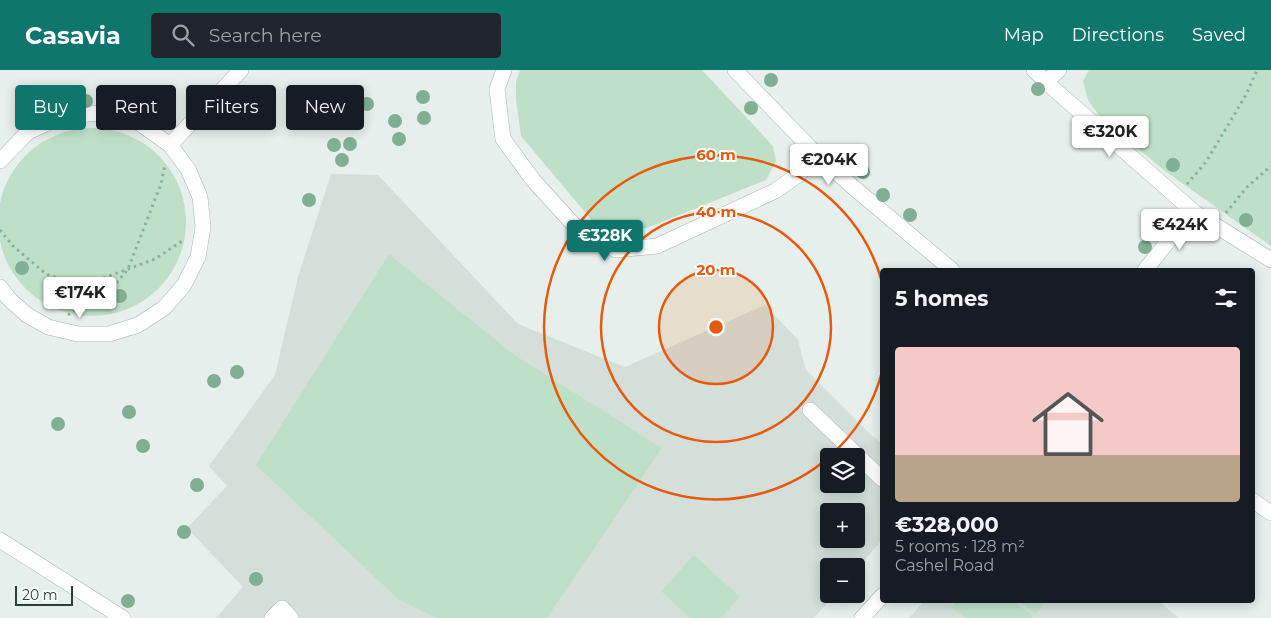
<!DOCTYPE html>
<html lang="en">
<head>
<meta charset="utf-8">
<style>
  :root { --surface:#171b24; --page:#20242c; --text:#f1f3f6; --muted:#9ea1a6; --accent:#0f766e }
  body { margin:0; font-family:Montserrat,sans-serif; background:var(--page); color:var(--text); height:100vh; display:flex; flex-direction:column; font-size:19px; white-space:nowrap }
  * { box-sizing:border-box; margin:0 }
  p { font-size:16px; color:var(--muted) }
  .icon { flex:none; width:28px; height:28px; fill:none; stroke:currentColor; stroke-width:2; stroke-linecap:round; stroke-linejoin:round }
  .map { position:relative; flex:1; overflow:hidden }
  .drawer { position:absolute; left:880px; top:198px; width:375px; height:335px; display:flex; flex-direction:column; background:var(--surface); border-radius:5px; box-shadow:0 2px 12px #0003 }
  .drawer>* { flex:none }
  .guide { position:absolute; left:15px; top:15px; width:475px; height:45px; display:flex; gap:10px }
  .controls { position:absolute; left:820px; top:378px; display:grid; gap:10px }
  .controls a { display:grid; place-items:center; width:45px; height:45px; border-radius:5px; background:var(--surface); box-shadow:0 2px 12px #0003; font-size:25px }
  .scale { position:absolute; left:15px; bottom:12px; width:58px; box-sizing:border-box; padding-left:5px; border:2px solid #24423a; border-top:0; font-size:14px; line-height:18px; white-space:nowrap; color:#24423a; -webkit-text-stroke:4px #f7fbf9; paint-order:stroke }
  .price { position:absolute; translate:-50% -42px; padding:0 11px; border-radius:5px; background:#fff; color:#222; font-size:16px; line-height:32px; filter:drop-shadow(0 1px 2px #0008) }
  .price::after { content:''; position:absolute; left:50%; top:30px; width:15px; height:11px; margin-left:-8px; background:inherit; clip-path:polygon(0 0,100% 0,50% 100%) }
  .price.on { background:var(--accent); color:#fff }
  ul { padding:0; list-style:none }
  li { display:grid; align-content:center; gap:10px; height:265px; padding:0 15px }
  li span { display:grid; place-items:center; height:155px; border-radius:5px; color:#555 }
  li>.icon { margin-inline-start:auto }
  span .icon { width:90px; height:90px; fill:#fffc; stroke-width:1 }
  li b { font-size:21px }
  h2 { display:flex; justify-content:space-between; align-items:center; height:60px; padding:0 15px; font-size:21px }
  .tag { padding:0 18px; border-radius:5px; background:var(--surface); box-shadow:0 2px 12px #0003; font-size:18px; line-height:45px }
  .tag.on { background:var(--accent); color:#fff }
  header { display:flex; align-items:center; gap:30px; box-sizing:border-box; height:70px; padding:0 25px; background:var(--accent); color:#fff }
  header strong { font-size:24px }
  nav { display:flex; gap:28px; margin-inline-start:auto; font-size:18px }
  .search { width:350px; height:45px; background:var(--page); display:flex; align-items:center; gap:12px; box-sizing:border-box; padding:0 18px; border-radius:5px; color:var(--muted); font-size:19px }
  .map>svg:first-child { display:block }
</style>
</head>
<body>
<header>
<strong>Casavia</strong>
<div class="search"><svg class="icon" aria-label="search" viewBox="0 0 24 24"><circle cx="10" cy="10" r="6"/><path d="M15 15l6 6"/></svg>Search here</div>
<nav><a>Map</a><a>Directions</a><a>Saved</a></nav>
</header>
<div class="map">
<svg width="1271" height="548" viewBox="0 0 1271 548">
  <rect width="100%" height="100%" fill="#e6efeb"/>
  <path fill="#d4dfda" fill-rule="evenodd" d="M331 104 378 105 518 254 625 297 765 235 798 270 806 300 871 365 882 373V470L856 500V496H829V524H835L814 548H216L243 517 187 458 227 416 209 396 275 305 298 207ZM829 386H856V414H829ZM829 441H856V469H829Z
    M925 530H1157L1179 548H909Z"/>
  <path fill="#bfe0c8" d="M520 0H702L773 76 776 91 766 110 647 158 619 159 594 153 521 66 516 29V12Z
    M1089 0H1271V176L1165 101 1101 48 1088 30 1083 11Z
    M-2 152a94 94 0 1 1 188 0a94 94 0 1 1-188 0Z
    M389 184 513 284 662 378 547 548H437L399 530 256 395Z
    M694 485 740 527 721 548H690L661 521Z
    M956 530H1011L1033 546 1031 548H966L951 538Z
    M1017 530H1046L1036 544Z"/>
  <g fill="none" stroke-linecap="round" stroke-linejoin="round">
    <g stroke="#a8b8b2" stroke-width="16">
      <path id="minor" d="M504 0 497 19 503 69 533 110 583 165 616 180 657 176 775 121 798 105 818 86
        M735 0 818 86 853 117 952 200
        M1034 0 1046 12 1194 142 1271 190
        M1046 12 1059 0
        M170 75 241 0
        M0 91 28 62 63 46 101 43 139 53 170 75 188 99 200 127 203 157 198 187 184 215 164 238 138 255 109 264H78L48 257 27 245 8 228 0 217
        M1145 200 1187 148 1194 142
        M810 340 882 409
        M1252 430 1271 443
        M0 470 123 548
        M272 548 282 538 291 548
        M862 548 882 526"/>
    </g>
    <path stroke="#86b3a5" stroke-width="3" stroke-dasharray="2.5 4" stroke-linecap="butt" d="M1187 114 1206 92 1246 25 1257 0
      M1226 143 1246 118 1271 96
      M0 160 13 176 46 204 75 214 104 208 155 189 185 169
      M68 245 113 217 128 199 161 114 165 95"/>
    <use href="#minor" stroke="#fff" stroke-width="15"/>
  </g>
  <g fill="#80af93">
    <circle cx="771" cy="10" r="7"/>
    <circle cx="1038" cy="19" r="7"/>
    <circle cx="423" cy="27" r="7"/>
    <circle cx="86" cy="31" r="7"/>
    <circle cx="367" cy="34" r="7"/>
    <circle cx="58" cy="37" r="7"/>
    <circle cx="751" cy="38" r="7"/>
    <circle cx="424" cy="48" r="7"/>
    <circle cx="395" cy="51" r="7"/>
    <circle cx="399" cy="69" r="7"/>
    <circle cx="350" cy="74" r="7"/>
    <circle cx="334" cy="75" r="7"/>
    <circle cx="342" cy="90" r="7"/>
    <circle cx="1173" cy="95" r="7"/>
    <circle cx="863" cy="102" r="7"/>
    <circle cx="883" cy="125" r="7"/>
    <circle cx="309" cy="130" r="7"/>
    <circle cx="910" cy="145" r="7"/>
    <circle cx="1246" cy="150" r="7"/>
    <circle cx="1145" cy="177" r="7"/>
    <circle cx="22" cy="198" r="7"/>
    <circle cx="120" cy="226" r="7"/>
    <circle cx="237" cy="302" r="7"/>
    <circle cx="214" cy="311" r="7"/>
    <circle cx="129" cy="342" r="7"/>
    <circle cx="58" cy="354" r="7"/>
    <circle cx="143" cy="376" r="7"/>
    <circle cx="197" cy="415" r="7"/>
    <circle cx="184" cy="462" r="7"/>
    <circle cx="256" cy="509" r="7"/>
    <circle cx="128" cy="531" r="7"/>
  </g>
  <circle cx="716" cy="257" r="57" fill="#e8590c" fill-opacity=".12"/>
  <g fill="none" stroke="#e8590c" stroke-width="2.5">
    <circle cx="716" cy="257" r="57"/>
    <circle cx="716" cy="257" r="115"/>
    <path d="M882 302A172 172 0 0 1 830 386M828 388A172 172 0 1 1 882 212"/>
  </g>
  <circle cx="716" cy="257" r="8" fill="#e8590c" stroke="#f7fbf9" stroke-width="2.5"/>
  <g font-size="15" text-anchor="middle" font-weight="bold" fill="#e8590c" stroke="#f7fbf9" stroke-width="4" stroke-linejoin="round" paint-order="stroke">
    <text x="716" y="90">60 m</text>
    <text x="716" y="147">40 m</text>
    <text x="716" y="205">20 m</text>
  </g>
</svg>
<div class="controls">
<a><svg class="icon" aria-label="layers" viewBox="0 0 24 24"><path d="M12 4l9 5-9 5-9-5zM3 14l9 5 9-5"/></svg></a>
<a>+</a>
<a>−</a>
</div>
<div class="scale">20 m</div>
<b class="price" style="left:1110px;top:88px">€320K</b>
<b class="price" style="left:829px;top:116px">€204K</b>
<b class="price" style="left:1180px;top:181px">€424K</b>
<b class="price on" style="left:605px;top:192px">€328K</b>
<b class="price" style="left:80px;top:249px">€174K</b>
<div class="guide">
<a class="tag on">Buy</a>
<a class="tag">Rent</a>
<a class="tag">Filters</a>
<a class="tag">New</a>
</div>
<section class="drawer">
<h2>5 homes<svg class="icon" aria-label="filters" viewBox="0 0 24 24"><path d="M4 7h16M4 17h16"/><circle cx="9" cy="7" r="2"/><circle cx="15" cy="17" r="2"/></svg></h2>
<ul>
<li><span style="background:linear-gradient(#f6c9c9 70%,#b9a48a 0)"><svg class="icon" aria-label="home" viewBox="0 0 24 24"><path d="M3 11l9-7 9 7M6 9v11h12V9"/></svg></span><div><b>€328,000</b><p>5 rooms · 128 m²</p><p>Cashel Road</p></div></li>
</ul>
</section>
</div>
</body>
</html>
